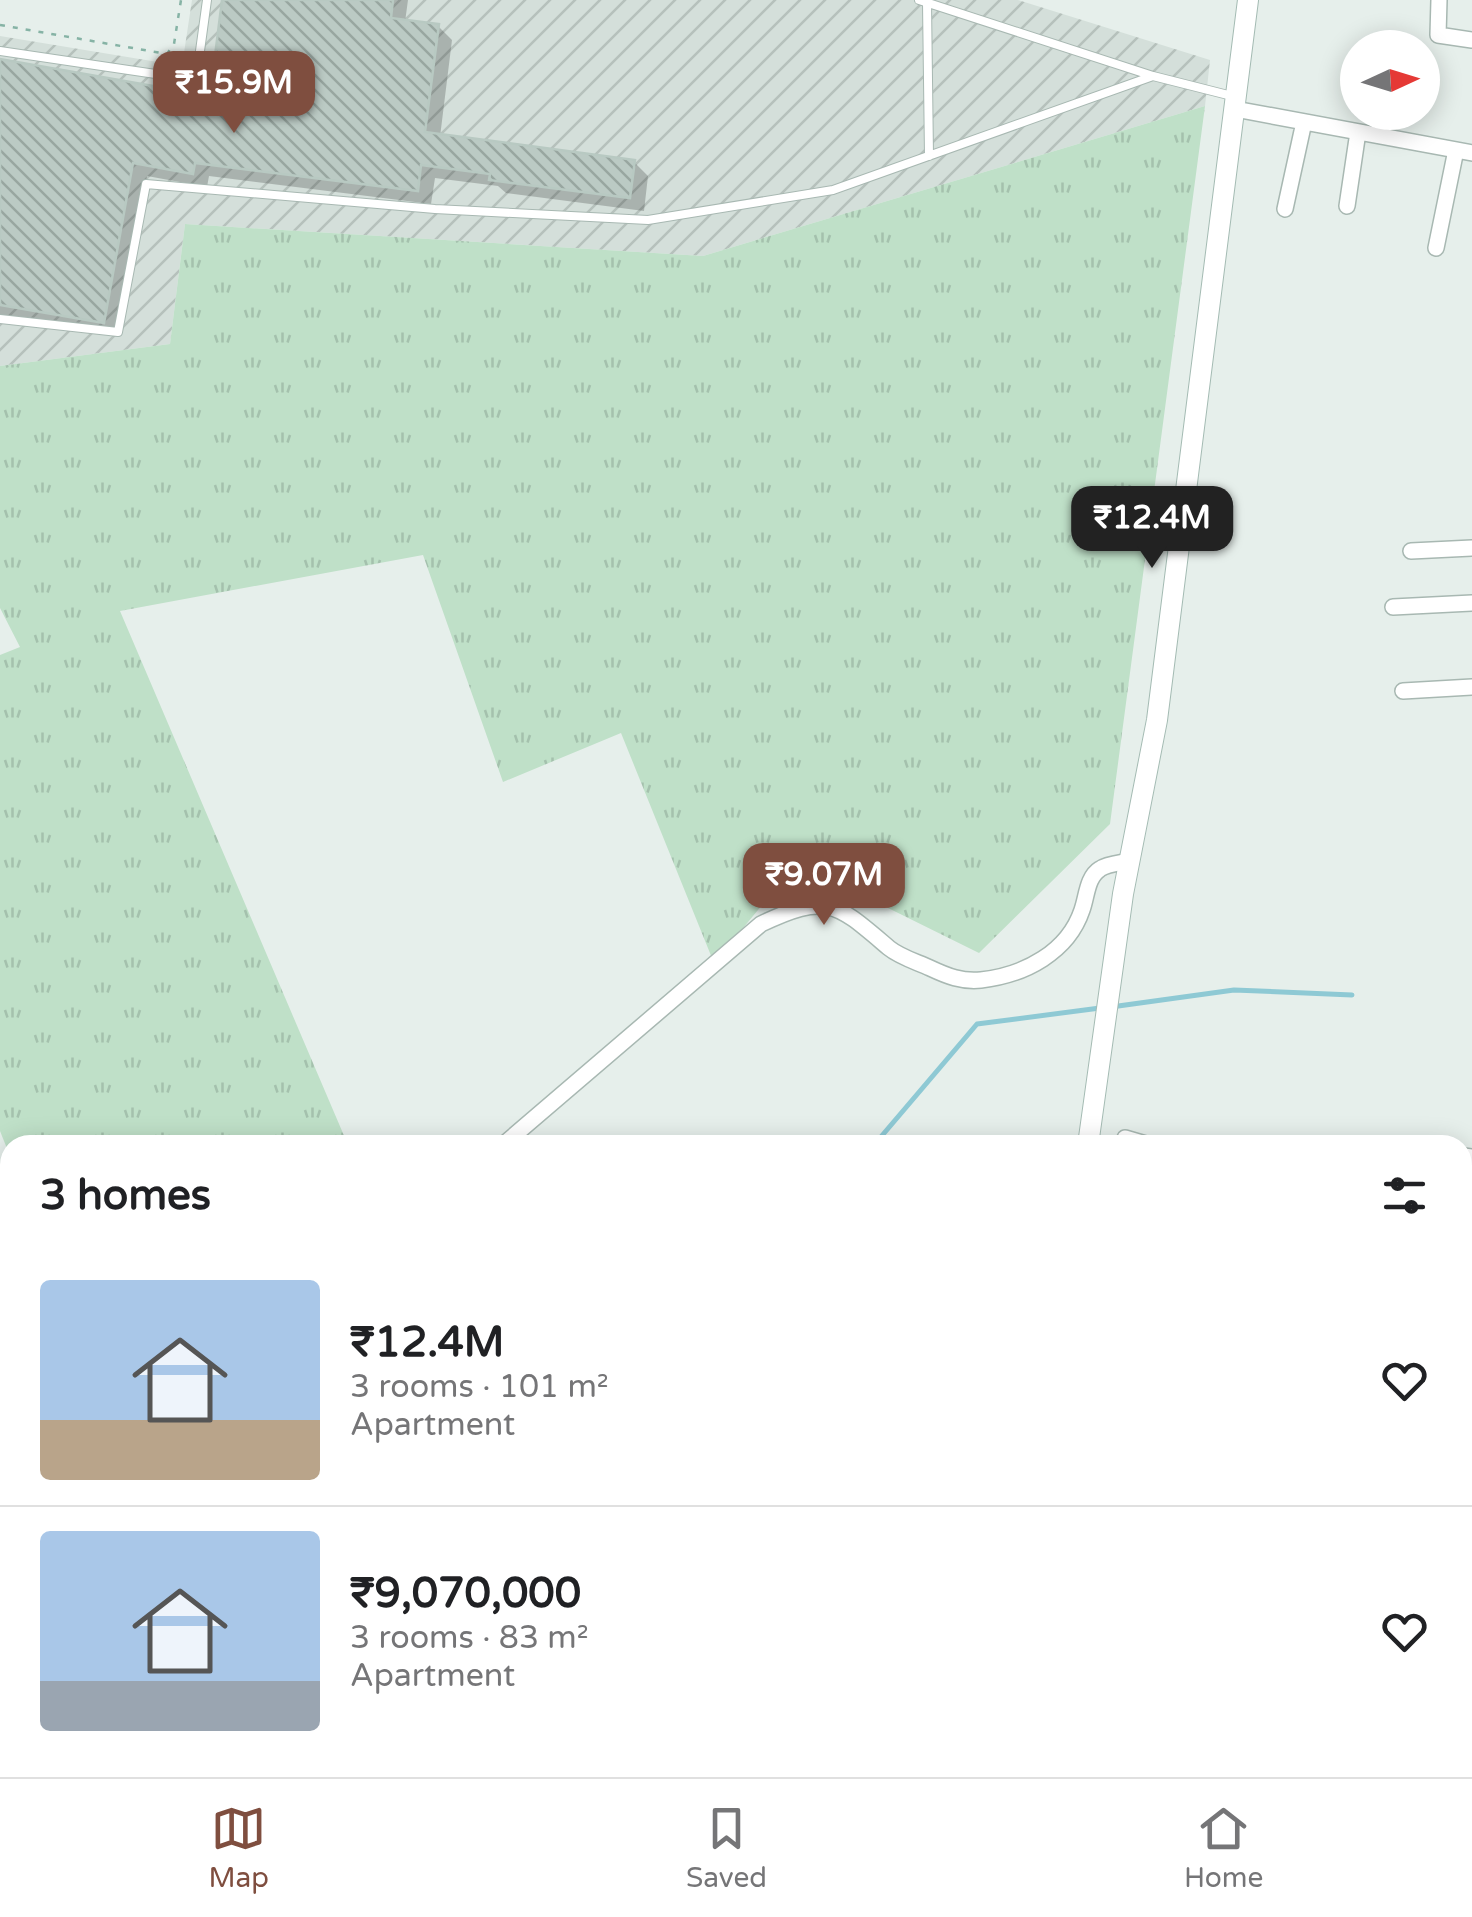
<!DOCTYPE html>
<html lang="en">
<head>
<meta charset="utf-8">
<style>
  :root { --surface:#fff; --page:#f6f6f6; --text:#202124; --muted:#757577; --line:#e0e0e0; --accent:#7f4e3f }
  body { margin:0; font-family:"Varela Round",sans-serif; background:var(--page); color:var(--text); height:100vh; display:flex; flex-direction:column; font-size:38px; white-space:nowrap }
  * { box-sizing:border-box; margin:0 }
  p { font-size:32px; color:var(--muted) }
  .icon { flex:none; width:55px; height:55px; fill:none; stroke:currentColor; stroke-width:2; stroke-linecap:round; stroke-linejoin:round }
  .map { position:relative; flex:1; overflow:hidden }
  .side { position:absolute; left:0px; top:1135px; width:1472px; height:642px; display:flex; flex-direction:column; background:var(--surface); border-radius:30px 30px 0 0; box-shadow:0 5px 25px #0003 }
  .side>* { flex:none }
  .needle { width:65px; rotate:86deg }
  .tools { position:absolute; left:1340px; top:30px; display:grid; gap:20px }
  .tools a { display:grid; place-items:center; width:100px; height:100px; border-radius:50%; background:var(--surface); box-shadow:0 5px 25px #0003; font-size:50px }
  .price { position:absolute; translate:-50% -85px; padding:0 22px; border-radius:20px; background:var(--accent); color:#fff; font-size:32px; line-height:65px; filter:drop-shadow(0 2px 5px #0008) }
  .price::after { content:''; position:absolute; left:50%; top:60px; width:30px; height:22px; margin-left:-15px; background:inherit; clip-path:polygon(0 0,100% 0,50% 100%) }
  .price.selected { background:#222; color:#fff }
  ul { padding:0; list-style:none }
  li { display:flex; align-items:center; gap:30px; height:250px; padding:0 40px }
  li+li { border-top:2px solid var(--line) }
  li span { display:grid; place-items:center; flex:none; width:280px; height:200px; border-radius:10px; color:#555 }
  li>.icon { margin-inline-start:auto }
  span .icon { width:120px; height:120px; fill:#fffc; stroke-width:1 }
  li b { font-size:42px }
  h2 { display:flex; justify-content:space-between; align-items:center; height:120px; padding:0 40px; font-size:42px }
  .menu { display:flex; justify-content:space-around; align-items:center; height:140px; border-top:2px solid var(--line); background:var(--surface); font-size:28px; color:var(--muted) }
  .menu a { display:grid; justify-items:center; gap:5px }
  .menu .selected { color:var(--accent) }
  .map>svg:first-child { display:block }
</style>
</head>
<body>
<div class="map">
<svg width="1472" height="1777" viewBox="0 0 1472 1777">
  <defs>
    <pattern id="industrial-furrows" width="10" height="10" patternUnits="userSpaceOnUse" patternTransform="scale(2.5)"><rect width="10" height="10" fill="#d4dfda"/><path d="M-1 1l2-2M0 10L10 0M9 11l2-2" fill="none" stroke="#b6c1bc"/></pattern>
    <pattern id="grass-tufts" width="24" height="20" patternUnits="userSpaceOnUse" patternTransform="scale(2.5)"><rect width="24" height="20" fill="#bfe0c8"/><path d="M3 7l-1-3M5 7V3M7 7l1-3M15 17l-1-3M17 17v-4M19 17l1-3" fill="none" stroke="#a4c1ad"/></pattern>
    <pattern id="building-back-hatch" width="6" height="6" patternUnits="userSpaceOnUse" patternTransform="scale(2.5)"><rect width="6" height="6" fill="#bbcac4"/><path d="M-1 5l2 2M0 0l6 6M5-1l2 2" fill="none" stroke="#98a6a0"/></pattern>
  </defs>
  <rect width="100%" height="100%" fill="#e6efeb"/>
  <path fill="url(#industrial-furrows)" d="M192 0H1018L1210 60 1205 106 703 256 185 224 170 344 0 366V36L182 66Z"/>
  <path fill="url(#grass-tufts)" d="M1205 106 1110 824 979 953 797 863 714 963 621 733 503 782 423 555 120 611 348 1145H10V1156L0 1131V655L20 647 0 608V366L170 344 185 224 703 256Z"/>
  <path fill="#0003" d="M225 0H408L405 22 438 26 452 40 440 137 634 162 648 176 644 211 506 193 498 186 435 178 431 204 209 176 207 187 147 176 118 336 0 315V60L212 99Z"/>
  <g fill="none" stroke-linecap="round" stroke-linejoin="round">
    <path stroke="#8ec9d4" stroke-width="5" d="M1111 1007 1234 990 1352 995
      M874 1145 977 1024 1100 1008
      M411 1777 421 1768"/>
  </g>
  <path fill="url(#building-back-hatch)" stroke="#b8c9c2" stroke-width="2.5" d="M222 0H393L391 18 439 24 425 132 635 160 630 198 489 180 490 174 421 165 418 191 195 163 193 174 133 163 104 323 0 305V59L210 96Z"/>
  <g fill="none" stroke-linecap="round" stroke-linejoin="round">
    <g stroke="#a8b8b2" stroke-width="10">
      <path id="lane" d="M919 0 1153 76 1232 96
        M927 3 929 156
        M0 51 196 80 207 0
        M0 319 118 332 146 184 435 209 648 220 833 190 1153 76"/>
    </g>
    <g stroke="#a8b8b2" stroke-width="18">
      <path id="street" d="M1439 0 1438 35 1472 40
        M1235 109 1472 153
        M1347 206 1358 132
        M1285 209 1304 122
        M1436 248 1456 150
        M1411 551 1472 548
        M1393 607 1472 603
        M1403 691 1472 687
        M1125 1138 1149 1145
        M503 1145 761 924C828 892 837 904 889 948 900 957 917 962 930 968 947 976 962 982 981 980 1025 975 1068 952 1082 910 1087 896 1087 877 1100 869 1107 864 1121 863 1130 861
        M1464 1156 1472 1157
        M1462 1230 1472 1233
        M0 1235 10 1258
        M1462 1318 1472 1321
        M1462 1413 1472 1416
        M0 1428 10 1422
        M1462 1506 1472 1508
        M1462 1593 1472 1596
        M1462 1678 1472 1680
        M775 1768 799 1777
        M955 1768 978 1777
        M1438 1768 1472 1777
        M135 1777 164 1768
        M182 1777 196 1768
        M356 1777 369 1768
        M617 1777 621 1768
        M878 1777 882 1768"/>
    </g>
    <g stroke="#a4bbb3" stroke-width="22">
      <path id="secondary" d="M1088 1145 1123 894 1157 720 1248 0
        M1059 1768 1060 1777"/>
    </g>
    <path stroke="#86b3a5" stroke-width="2.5" stroke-dasharray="5 8" stroke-linecap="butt" d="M0 25 167 54 174 44 181 0"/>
    <use href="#lane" stroke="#fff" stroke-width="8"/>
    <use href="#street" stroke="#fff" stroke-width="15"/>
    <use href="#secondary" stroke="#fff" stroke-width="20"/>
  </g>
</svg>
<div class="tools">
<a><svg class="needle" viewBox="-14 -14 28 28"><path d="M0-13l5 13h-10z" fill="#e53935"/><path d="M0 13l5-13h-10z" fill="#757577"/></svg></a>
</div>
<b class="price" style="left:234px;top:136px">₹15.9M</b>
<b class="price selected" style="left:1152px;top:571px">₹12.4M</b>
<b class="price" style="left:824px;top:928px">₹9.07M</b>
<section class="side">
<h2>3 homes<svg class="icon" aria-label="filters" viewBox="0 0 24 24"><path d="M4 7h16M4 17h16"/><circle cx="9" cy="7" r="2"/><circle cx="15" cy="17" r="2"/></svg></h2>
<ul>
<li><span style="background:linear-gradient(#a9c7e8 70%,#b9a48a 0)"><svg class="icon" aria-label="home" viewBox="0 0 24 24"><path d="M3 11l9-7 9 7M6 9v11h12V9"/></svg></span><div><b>₹12.4M</b><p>3 rooms · 101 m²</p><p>Apartment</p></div><svg class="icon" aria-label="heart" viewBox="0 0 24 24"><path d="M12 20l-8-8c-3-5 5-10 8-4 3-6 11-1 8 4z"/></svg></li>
<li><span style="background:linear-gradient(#a9c7e8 75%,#9aa5b1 0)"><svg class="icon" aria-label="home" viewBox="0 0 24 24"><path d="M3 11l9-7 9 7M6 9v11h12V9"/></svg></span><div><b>₹9,070,000</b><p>3 rooms · 83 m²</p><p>Apartment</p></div><svg class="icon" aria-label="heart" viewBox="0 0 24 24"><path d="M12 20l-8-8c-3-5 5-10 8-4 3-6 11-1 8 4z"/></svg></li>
</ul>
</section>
</div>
<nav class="menu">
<a class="selected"><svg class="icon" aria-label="map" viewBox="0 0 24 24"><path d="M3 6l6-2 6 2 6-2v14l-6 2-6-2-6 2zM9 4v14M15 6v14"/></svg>Map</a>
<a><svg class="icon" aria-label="saved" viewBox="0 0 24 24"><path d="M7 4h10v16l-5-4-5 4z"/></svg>Saved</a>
<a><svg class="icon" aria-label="home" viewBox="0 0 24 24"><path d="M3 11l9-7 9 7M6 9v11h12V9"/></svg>Home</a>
</nav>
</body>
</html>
